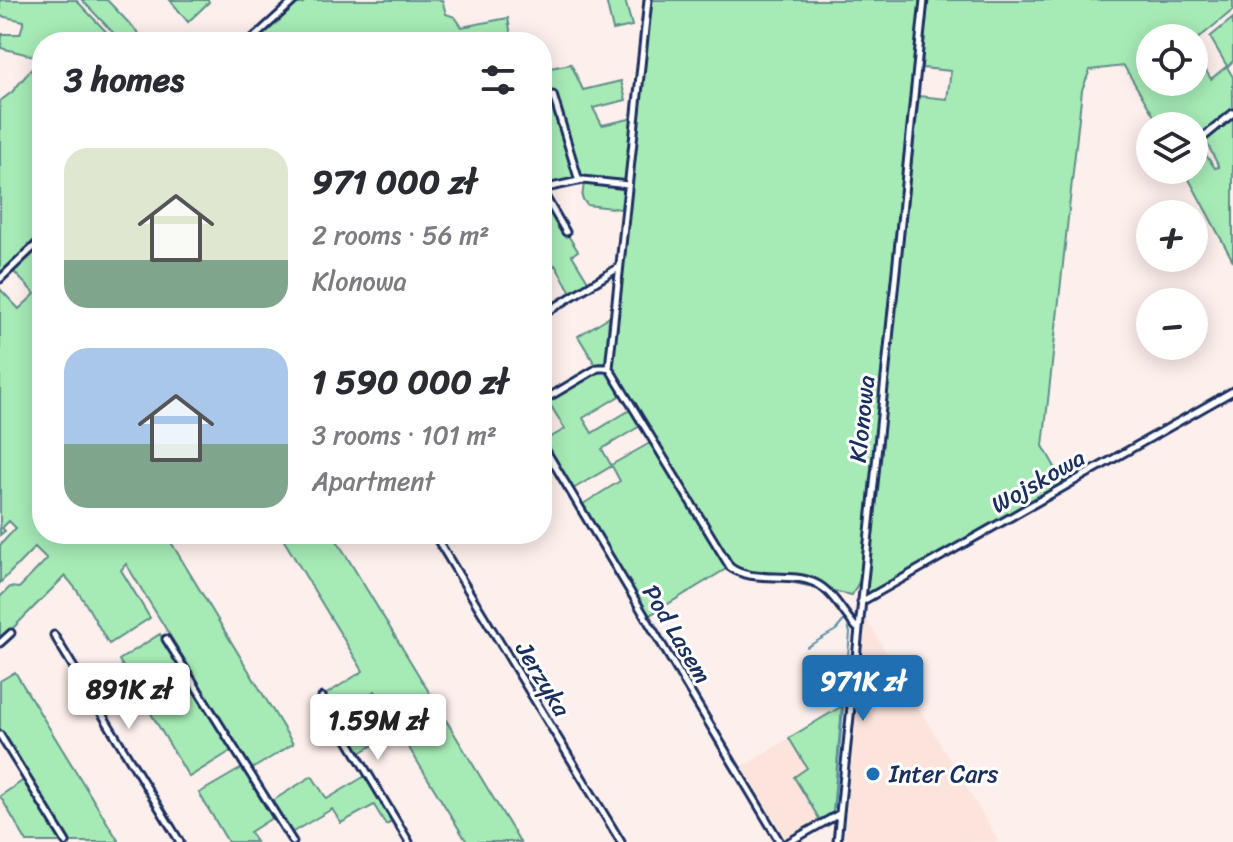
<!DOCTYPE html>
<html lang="en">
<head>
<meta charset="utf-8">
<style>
  :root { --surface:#fff; --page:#f2f2f3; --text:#2b2b33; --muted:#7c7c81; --accent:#1f6fb2 }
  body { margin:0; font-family:Sriracha,sans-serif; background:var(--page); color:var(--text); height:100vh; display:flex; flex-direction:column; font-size:30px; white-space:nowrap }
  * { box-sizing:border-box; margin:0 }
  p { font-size:26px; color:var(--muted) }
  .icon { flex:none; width:44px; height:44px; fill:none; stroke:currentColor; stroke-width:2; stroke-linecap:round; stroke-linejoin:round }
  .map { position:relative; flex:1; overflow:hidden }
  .sheet { position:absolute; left:32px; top:32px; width:520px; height:512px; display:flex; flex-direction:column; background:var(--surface); border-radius:32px; box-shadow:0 4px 20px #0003 }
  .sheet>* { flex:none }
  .tools { position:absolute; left:1136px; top:24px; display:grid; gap:16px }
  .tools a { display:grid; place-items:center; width:72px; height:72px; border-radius:50%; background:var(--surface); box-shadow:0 4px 20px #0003; font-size:40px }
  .price { position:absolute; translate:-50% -68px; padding:0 18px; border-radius:8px; background:#fff; color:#222; font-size:26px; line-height:52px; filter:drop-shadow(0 2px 4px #0008) }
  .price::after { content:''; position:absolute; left:50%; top:48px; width:24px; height:18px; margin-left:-12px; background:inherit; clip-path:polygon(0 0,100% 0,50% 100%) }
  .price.selected { background:var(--accent); color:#fff }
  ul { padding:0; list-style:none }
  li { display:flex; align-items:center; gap:24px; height:200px; padding:0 32px }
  li span { display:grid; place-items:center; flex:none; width:224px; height:160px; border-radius:24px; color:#555 }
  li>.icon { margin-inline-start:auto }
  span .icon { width:96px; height:96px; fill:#fffc; stroke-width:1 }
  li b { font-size:34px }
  h2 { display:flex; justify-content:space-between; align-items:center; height:96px; padding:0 32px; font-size:34px }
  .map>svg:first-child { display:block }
</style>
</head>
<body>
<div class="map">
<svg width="1233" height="842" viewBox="0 0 1233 842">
  <rect width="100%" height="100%" fill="#fdefeb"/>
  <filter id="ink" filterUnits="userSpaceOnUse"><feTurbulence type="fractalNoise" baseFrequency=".0125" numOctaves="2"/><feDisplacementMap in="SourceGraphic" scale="16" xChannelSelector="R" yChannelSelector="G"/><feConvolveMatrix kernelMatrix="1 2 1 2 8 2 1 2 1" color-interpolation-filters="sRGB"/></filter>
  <g filter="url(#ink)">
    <path fill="#fce4dd" d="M866 619 867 620 999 842H848L845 837 846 817Z
      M789 738 807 769 794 777 820 820 790 837 784 836 742 767Z"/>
    <path fill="#a6ebb6" stroke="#608d8a" stroke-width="2" d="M0 0H76L116 42H42V235L0 275V101L12 92 41 58 1 48 2 34H20L24 21 0 16Z
      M82 0H107L147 42H122Z
      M170 0H208L209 2 188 22Z
      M306 0H442L446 14 455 17 462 27 508 18 512 42H253L293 4H302Z
      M606 0H625L632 26 613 30Z
      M651 0H920L860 580 852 595 726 569 648 616 583 504 620 481 612 466 573 489 544 441 565 429 548 401 599 371H607L621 395 583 418 592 433 630 410 640 426 602 449 611 465 650 443 710 536 687 489 612 366Z
      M927 0H1233V10L1194 42V38H1169L1164 32 1157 38H1150V44L1145 49 1150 58V82H1194V51L1211 79 1227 66 1210 37 1233 18V61L1227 67 1233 77V111L1194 143V126H1160L1124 66 1090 70 1082 90 1043 446 1064 483 864 597 919 96 947 99 951 71 922 68Z
      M542 58 545 69 571 64 583 90 621 81 626 100 593 108 602 125 634 118 626 183 584 178 578 173 555 93 550 95 575 179 542 187Z
      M1233 116V261L1184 170H1194V148L1199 145 1215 168 1219 167 1205 139Z
      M584 183 619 186 623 190 621 209 587 205 582 198Z
      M542 195 578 251 572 255 589 283 572 294 555 265 542 273Z
      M42 242V534H166L293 744 252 769 126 564 121 570 150 618 109 644C94 620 84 596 65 576L0 641V597L10 587 19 588 47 559 35 547 0 583V545L16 528 9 521 2 528 5 531 0 535V289L19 309 35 294 12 270Z
      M609 317 606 362 595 364 578 336Z
      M280 534H333L520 842H467L398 730 360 753 348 734 387 710 375 691 336 714 325 695 363 671Z
      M160 634 231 751 189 777 119 660Z
      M15 672 119 842H69L0 728V681Z
      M842 706 833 812 820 820 794 777 807 768 789 738Z
      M242 768 272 818 250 832 256 842H228L199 793Z
      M312 776 327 799 365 776 392 819 390 823 386 825 374 805 341 823 332 809 291 833 272 801Z
      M24 780 62 842H27L0 796Z"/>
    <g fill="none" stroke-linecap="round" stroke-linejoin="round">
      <path stroke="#5890aa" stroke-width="2" d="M807 647 836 630 846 618 850 633 834 807"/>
      <g stroke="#1b2f5e" stroke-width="11">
        <path id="minor" d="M648 0 609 368 730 567C752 584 789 571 815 583 833 591 843 614 857 628
          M249 42 295 0
          M553 95 579 181
          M1194 145 1233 113
          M542 189 583 180 628 185
          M542 191 566 232
          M0 279 42 239
          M542 315 618 268
          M542 401 598 368H609
          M542 444 780 842
          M434 534 621 842
          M861 602 1233 391
          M54 635 180 842
          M166 639 293 842
          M0 643 11 633
          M322 697 409 842
          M0 735 66 842
          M789 842 839 814
          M837 842 924 0"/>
      </g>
      <use href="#minor" stroke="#fff" stroke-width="5"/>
    </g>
  </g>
  <circle fill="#1f6fb2" stroke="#fff" stroke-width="3" cx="873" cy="774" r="8"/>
  <g text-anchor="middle" stroke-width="6" stroke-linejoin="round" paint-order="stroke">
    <g font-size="24" fill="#1b2f5e" stroke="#fff">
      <text transform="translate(862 419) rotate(-84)" y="8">Klonowa</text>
      <text transform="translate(1038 481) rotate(-30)" y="8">Wojskowa</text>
      <text transform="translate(677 634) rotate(59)" y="8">Pod Lasem</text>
      <text transform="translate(543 679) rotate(59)" y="8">Jerzyka</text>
    </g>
    <g font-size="24" fill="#1b2f5e" stroke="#fff" text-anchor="start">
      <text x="889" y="782">Inter Cars</text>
    </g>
  </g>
</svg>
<div class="tools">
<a><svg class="icon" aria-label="locate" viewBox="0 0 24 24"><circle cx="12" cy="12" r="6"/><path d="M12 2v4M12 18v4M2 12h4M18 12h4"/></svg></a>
<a><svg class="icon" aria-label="layers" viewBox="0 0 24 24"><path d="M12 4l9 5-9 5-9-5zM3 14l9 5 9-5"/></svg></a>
<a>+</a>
<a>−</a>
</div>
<b class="price selected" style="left:863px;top:723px">971K zł</b>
<b class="price" style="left:129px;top:731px">891K zł</b>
<b class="price" style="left:378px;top:762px">1.59M zł</b>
<section class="sheet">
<h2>3 homes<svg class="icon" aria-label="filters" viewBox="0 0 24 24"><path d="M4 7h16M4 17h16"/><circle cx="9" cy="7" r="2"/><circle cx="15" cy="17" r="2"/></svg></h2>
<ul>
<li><span style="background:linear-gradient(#dfe7d0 70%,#7fa58c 0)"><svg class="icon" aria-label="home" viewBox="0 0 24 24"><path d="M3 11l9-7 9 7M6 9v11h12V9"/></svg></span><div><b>971 000 zł</b><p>2 rooms · 56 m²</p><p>Klonowa</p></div></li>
<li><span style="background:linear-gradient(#a9c7e8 60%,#7fa58c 0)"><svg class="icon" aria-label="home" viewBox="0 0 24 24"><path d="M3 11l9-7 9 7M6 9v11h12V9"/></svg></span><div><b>1 590 000 zł</b><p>3 rooms · 101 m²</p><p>Apartment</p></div></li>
</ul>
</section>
</div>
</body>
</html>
